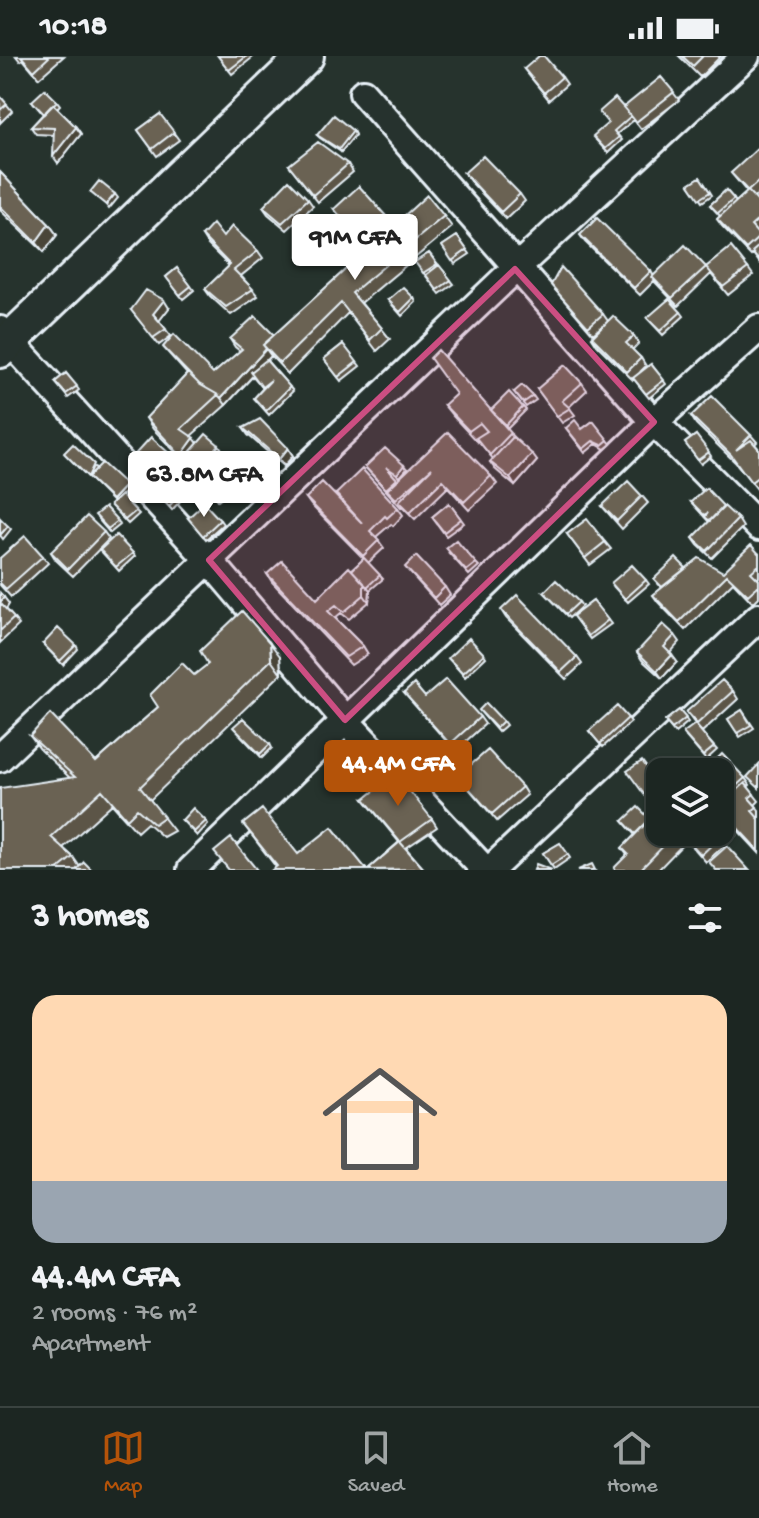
<!DOCTYPE html>
<html lang="en">
<head>
<meta charset="utf-8">
<style>
  :root { --surface:#1c2622; --page:#29322f; --text:#f1f3f6; --muted:#a0a5a5; --line:#3a4340; --accent:#b45309 }
  body { margin:0; font-family:"Gochi Hand",sans-serif; background:var(--page); color:var(--text); height:100vh; display:flex; flex-direction:column; font-size:30px; white-space:nowrap }
  * { box-sizing:border-box; margin:0 }
  p { font-size:26px; color:var(--muted) }
  .icon { flex:none; width:44px; height:44px; fill:none; stroke:currentColor; stroke-width:2; stroke-linecap:round; stroke-linejoin:round }
  .map { position:relative; height:814px; overflow:hidden }
  .details { display:flex; flex-direction:column; background:var(--surface); flex:1 }
  .details>* { flex:none }
  .tools { position:absolute; left:646px; top:702px; display:grid; gap:16px }
  .tools a { display:grid; place-items:center; width:88px; height:88px; border-radius:16px; background:var(--surface); box-shadow:0 2px 6px #0004,0 0 0 2px var(--line); font-size:40px }
  .price { position:absolute; translate:-50% -68px; padding:0 18px; border-radius:8px; background:#fff; color:#222; font-size:26px; line-height:52px; filter:drop-shadow(0 2px 4px #0008) }
  .price::after { content:''; position:absolute; left:50%; top:48px; width:24px; height:18px; margin-left:-12px; background:inherit; clip-path:polygon(0 0,100% 0,50% 100%) }
  .price.selected { background:var(--accent); color:#fff }
  ul { padding:0; list-style:none }
  li { display:grid; align-content:center; gap:16px; height:424px; padding:0 32px }
  li span { display:grid; place-items:center; height:248px; border-radius:24px; color:#555 }
  li>.icon { margin-inline-start:auto }
  span .icon { width:144px; height:144px; fill:#fffc; stroke-width:1 }
  li b { font-size:34px }
  h2 { display:flex; justify-content:space-between; align-items:center; height:96px; padding:0 32px; font-size:34px }
  .status { display:flex; justify-content:space-between; align-items:center; height:56px; padding:0 40px; background:var(--surface); direction:ltr }
  .status svg { height:22px; fill:currentColor }
  .menu { display:flex; justify-content:space-around; align-items:center; height:112px; border-top:2px solid var(--line); background:var(--surface); font-size:22px; color:var(--muted) }
  .menu a { display:grid; justify-items:center; gap:4px }
  .menu .selected { color:var(--accent) }
  .map>svg:first-child { display:block }
</style>
</head>
<body>
<div class="status"><b>10:18</b><svg viewBox="0 0 49 12"><path d="M0 12V9h3v3zM5 12V6h3v6zM10 12V3h3v9zM15 12V0h3v12zM26 1h20v11H26zM47 4h2v5h-2z"/></svg></div>
<div class="map">
<svg width="759" height="814" viewBox="0 0 759 814">
  <rect width="100%" height="100%" fill="#26332d"/>
  <filter id="ink" filterUnits="userSpaceOnUse"><feTurbulence type="fractalNoise" baseFrequency=".0125" numOctaves="2"/><feDisplacementMap in="SourceGraphic" scale="16" xChannelSelector="R" yChannelSelector="G"/><feConvolveMatrix kernelMatrix="1 2 1 2 8 2 1 2 1" color-interpolation-filters="sRGB"/></filter>
  <g filter="url(#ink)">
    <g fill="none" stroke-linecap="round" stroke-linejoin="round">
      <g stroke="#e8f1f8" stroke-width="32">
        <path id="minor" d="M363 37 654 366 759 471
          M0 274 209 504 345 664 485 814
          M0 702 515 213 746 0
          M191 814 654 366 759 272
          M490 814 759 561"/>
      </g>
      <g stroke="#e8f1f8" stroke-width="40">
        <path id="tertiary" d="M0 294 306 0"/>
      </g>
      <use href="#minor" stroke="#26332d" stroke-width="26"/>
      <use href="#tertiary" stroke="#26332d" stroke-width="34"/>
    </g>
    <path fill="#5b5447" stroke="#e8f1f8" stroke-width="2" d="M16 0H64L39 22 23 3 20 5Z
      M218 0H250L252 2 232 18Z
      M679 0H721L700 21Z
      M524 13 562 21 567 28 549 44Z
      M661 21 679 44 641 73 634 64 617 78 622 84 608 97 596 84Z
      M0 40 12 55 0 67Z
      M32 45H57L60 49 57 52 76 71 81 78 58 107 54 79 36 78 31 71 43 58Z
      M160 58 179 84 157 100 138 74Z
      M353 75 355 79 341 96 320 82 317 79Z
      M759 95V137L754 142 759 147V175L757 177 759 179V206L753 198 751 200 722 170 717 163 720 160 710 149 726 134 736 146 747 136 731 117Z
      M348 108 353 116 318 146 289 109Z
      M0 116 49 168 57 179 44 196 0 154Z
      M464 117 520 138 525 145 506 163 470 125Z
      M700 121 712 139 702 146 689 128Z
      M308 143 313 150 287 174 268 158 263 151Z
      M334 153 394 169 444 160 452 171 361 247 390 283 377 295 348 257 288 318 271 300 267 305 293 335 269 359 254 342 263 332 253 320 226 349 191 380 198 387 219 389 224 397 218 404 239 428 218 444 189 410 153 373 146 362 187 318 163 291 213 318 240 295 235 291 230 283 274 279 368 193Z
      M580 179 651 215 653 219 706 211 748 212 753 219 728 239 711 218 678 250 654 225 640 239 585 186Z
      M202 180 223 181 258 195 263 202 241 220 258 240 231 259 210 240 205 233 229 210 207 188Z
      M457 180 470 198 455 208 442 190Z
      M429 197 454 228 440 238 415 206Z
      M177 212 194 234 183 243 166 221Z
      M551 229 603 258 608 265 634 280 639 287 632 294 641 302 646 310 640 316 651 308 666 328 649 342 634 323 633 324 597 289 592 281 602 270 593 278Z
      M414 242 416 246 402 260 388 244Z
      M169 252 159 265 171 280 159 289 131 254Z
      M681 256 684 260 663 279 647 262Z
      M343 288 360 310 341 325 324 303Z
      M66 317 79 334 68 342 55 326Z
      M582 327 587 334 569 351 575 359 562 367 537 333Z
      M514 336 533 340 536 344 526 351Z
      M444 349 491 354 523 351 526 354 508 372 497 362 513 381 537 405 515 430 495 413 490 406 493 403 478 384 477 386 452 359Z
      M691 360 751 379 757 386 755 388 759 393V431L757 433 736 407 696 368Z
      M593 365 611 388 605 393 596 388 585 397 566 372 582 373Z
      M243 372 288 392 293 400 284 410 248 379Z
      M696 379 711 400 701 408 685 387Z
      M64 397 96 412 128 433 122 440 139 458 128 468 110 449 113 446Z
      M128 406 180 407 185 414 162 440 133 414Z
      M365 411 407 413 400 422 491 420 497 428 469 454 448 431 415 463 402 450 401 451Z
      M336 438 398 452 403 459 393 470 391 468 376 481 384 492 368 507 383 523 370 534 369 546 349 563 341 557 335 562 363 590 368 598 351 609 272 526 267 518 317 543 364 503 311 449 306 442 351 456Z
      M180 439 182 443 172 454 161 442Z
      M642 440 648 447 622 473 602 450Z
      M691 446 724 451 738 463 743 471 712 502 698 489 693 482 709 466Z
      M449 447 464 467 446 480 432 461Z
      M188 462 220 464 223 468 206 483Z
      M98 463 118 465 120 469 110 477Z
      M104 476 109 483 73 520 56 504 51 496Z
      M567 478 605 486 611 493 590 509Z
      M100 494 133 497 135 500 119 515Z
      M448 496 476 507 479 510 469 519Z
      M759 498V521L758 523 759 524V541L753 547 733 526 685 574 658 546 653 539 662 532 654 523 686 512 723 516Z
      M43 500 48 507 11 541 0 529V502Z
      M405 511 445 531 450 539 439 549Z
      M646 524 649 528 628 546 614 531Z
      M544 536 579 546 582 550 569 562Z
      M0 537 9 548 6 553 19 569 0 587Z
      M593 545 611 568 590 583 573 560Z
      M501 554 577 601 582 608 566 623 506 562Z
      M675 579 680 586 670 597 677 606 662 622 642 604 637 596Z
      M43 588 76 589 78 593 63 609Z
      M484 598 486 601 465 621 448 602Z
      M280 600 281 618 150 744 174 775 163 781 147 767 137 776 112 748 63 792 73 801 80 811 92 814H0L70 722 40 693 30 680 96 706 194 619Z
      M733 635 738 643 702 676 696 670 717 694 706 704 686 681 695 668 686 656Z
      M404 637 425 641 480 661 485 668 455 695Z
      M479 654 503 665 506 669 498 676Z
      M679 654 688 666 675 677 665 665Z
      M742 654 754 672 740 681 728 663Z
      M628 662 631 666 603 691 589 675Z
      M233 671 270 688 272 692 262 702Z
      M720 716 745 722 750 729 748 731 759 745 755 749 759 754V797L721 756 720 757Z
      M458 720 522 731 527 739 497 765Z
      M660 730V776H720L731 771 736 779 706 806 687 784 658 814H615L627 799 622 792 635 779 623 765 650 763 657 756Z
      M364 743 432 763 437 771 406 792 425 814H367L399 786Z
      M182 764 206 765 208 768 197 780Z
      M243 768 298 798 276 811Z
      M560 787 570 802 554 813 543 797Z"/>
    <path fill="#4a4539" stroke="#e8f1f8" stroke-width="2" d="M76 71 81 78 58 107 53 100Z
      M353 75 355 79 341 96 339 93Z
      M115 138 118 142 109 153 106 149Z
      M49 168 57 179 44 196 36 186Z
      M164 244 169 252 159 265 153 258Z
      M266 293 271 300 226 349 221 342Z
      M194 382 202 393 189 410 181 400Z
      M219 389 224 397 217 404 212 397Z
      M288 392 293 400 284 410 279 403Z
      M532 398 537 405 515 430 510 422Z
      M180 407 185 414 162 440 156 432Z
      M404 409 407 413 399 422 397 418Z
      M126 429 128 433 114 447 112 444Z
      M8 470 11 473 3 483 0 479Z
      M364 527 370 534 369 546 364 539Z
      M4 541 9 548 5 555 0 547Z
      M270 587 280 600 281 618 271 604Z
      M672 599 677 606 662 622 657 615Z"/>
    <path fill="#6a6252" stroke="#e8f1f8" stroke-width="2" d="M21 0H50L34 15Z
      M218 0H247L229 14Z
      M539 0H544L562 21 544 37 524 13Z
      M682 0H703L693 10Z
      M661 21 674 36 636 66 624 51Z
      M45 33 57 45 44 58 32 45Z
      M0 40 7 48 0 54Z
      M615 42 631 60 614 75 619 81 605 93 593 80 608 67 599 56Z
      M53 48 76 71 53 100 54 72 31 71Z
      M160 58 174 76 152 93 138 74Z
      M334 59 353 75 339 93 317 79Z
      M318 86 348 108 313 139 289 109Z
      M757 93 759 95V125L748 135 759 147V163L751 170 759 179V181L746 193 717 163 748 135 731 117Z
      M483 100 520 138 501 156 464 117Z
      M0 116 49 168 36 186 0 150Z
      M700 121 710 136 699 143 689 128Z
      M289 124 308 143 282 167 263 151Z
      M99 125 115 138 106 149 90 136Z
      M359 130 394 169 368 193 334 153Z
      M726 134 734 143 718 157 710 149Z
      M427 139 444 160 352 237 382 272 370 284 341 247 280 307 263 289Z
      M597 162 651 215 634 232 580 179Z
      M213 168 223 181 232 170 258 195 234 214 253 233 226 251 205 233 230 209 202 180Z
      M457 180 467 194 452 205 442 190Z
      M685 189 706 211 672 242 652 221Z
      M759 190V205L752 196Z
      M731 191 748 212 723 231 706 211Z
      M429 197 437 208 423 217 415 206Z
      M439 209 451 224 437 234 426 219Z
      M561 211 603 258 588 271 551 229Z
      M177 212 191 230 180 239 166 221Z
      M403 231 414 242 400 256 388 244Z
      M146 234 164 244 153 258 166 273 153 282 131 254Z
      M669 243 681 256 660 275 647 262Z
      M255 260 274 279 263 289 266 293 221 342 218 339 199 328 163 291 174 278 213 318 242 293 230 283Z
      M613 260 634 280 626 287 641 302 627 316 592 281Z
      M343 288 357 306 338 321 324 303Z
      M438 294 511 377 490 399 476 382 487 375 480 367 469 375 444 349 456 338 430 302Z
      M266 304 290 331 266 355 254 342 271 324 262 331 251 316Z
      M651 308 664 324 646 338 633 322Z
      M565 309 582 327 562 345 570 352 557 360 537 333Z
      M66 317 77 330 66 338 55 326Z
      M188 317 199 328 218 339 181 373 194 382 181 400 146 362Z
      M522 329 533 340 523 347 514 336Z
      M509 336 523 351 506 369 491 354Z
      M712 340 751 379 736 394 751 384 759 393V420L751 426 731 399 691 360Z
      M260 363 288 392 279 403 243 372Z
      M575 364 582 373 593 365 608 384 602 389 593 385 583 393 566 372Z
      M448 376 491 420 464 446 443 424 410 456 399 445 432 412 396 443 387 434Z
      M206 378 219 389 212 397 234 421 213 437 184 403Z
      M696 379 709 396 698 404 685 387Z
      M151 381 180 407 156 432 128 406Z
      M513 381 532 398 510 422 490 406Z
      M73 388 94 408 88 421 64 397Z
      M385 392 404 409 397 418 386 411 397 423 386 433 365 411Z
      M102 407 126 429 112 444 88 421Z
      M362 413 398 452 387 462 385 460 370 475 379 484 363 500 306 442 322 426 362 467 336 438Z
      M628 425 642 440 617 465 602 450Z
      M171 431 180 439 169 450 161 442Z
      M706 432 724 451 710 465 705 461 708 457 704 459 691 446Z
      M121 439 136 455 125 464 110 449Z
      M204 447 220 464 203 480 188 462Z
      M449 447 461 463 444 476 432 461Z
      M724 450 738 463 707 495 693 482Z
      M105 451 118 465 108 473 95 459Z
      M87 460 104 476 68 513 51 496Z
      M0 462 8 470 0 479Z
      M587 463 605 486 585 502 567 478Z
      M116 479 133 497 116 511 100 494Z
      M25 480 43 500 6 533 0 527V502Z
      M456 484 476 507 466 515 446 492Z
      M751 489 759 498V509L751 516 759 524V529L748 539 727 519 679 566 653 539 699 502 723 516Z
      M416 500 445 531 434 542 405 511Z
      M364 502 380 519 367 531 352 514Z
      M676 502 686 512 662 531 654 523Z
      M282 505 317 543 349 511 364 527V539L344 556 336 549 328 555 363 590 346 601 267 518Z
      M632 509 646 524 625 543 611 527Z
      M556 524 579 546 566 558 544 536Z
      M0 537 4 541 0 547 14 562 0 575Z
      M517 539 577 601 561 616 501 554Z
      M593 545 608 564 588 580 573 560Z
      M242 555 270 587 271 604 140 731 164 761 154 768 137 753 127 763 102 734 51 781 73 801 57 814H0V732L75 721 30 680 50 658 96 706 158 651 150 639 182 607 194 619 208 608 200 595Z
      M663 568 675 579 664 591 672 599 657 615 637 596Z
      M58 572 76 589 60 605 43 588Z
      M469 582 484 598 463 617 448 602Z
      M446 623 480 661 450 688 404 637 414 628 425 641Z
      M722 624 733 635 697 668 686 656Z
      M486 647 503 665 496 672 479 654Z
      M617 650 628 662 600 688 589 675Z
      M679 654 686 662 672 673 665 665Z
      M742 654 751 669 737 677 728 663Z
      M243 662 270 688 260 698 233 671Z
      M695 668 714 691 703 700 683 677Z
      M488 694 522 731 492 758 458 720Z
      M722 698 745 722 720 745V716H704Z
      M642 705 660 730V753L657 756 627 715Z
      M759 708V732L747 721Z
      M396 718 432 763 400 786 364 743Z
      M745 727 754 738 749 742 757 751 752 755 759 763V793L758 794 720 753V750Z
      M638 751 650 763 635 778 623 765Z
      M193 752 206 765 194 776 182 764Z
      M262 753 298 798 332 771 367 814H272L277 810 243 768Z
      M660 753V776H677L640 814H616L614 812 628 798 622 792Z
      M720 759 731 771 701 799 684 779 687 776H720Z
      M231 782 257 814H229L214 796Z
      M400 786 424 813 367 814Z
      M560 787 568 798 551 809 543 797Z
      M727 790 749 814H716L709 806Z
      M84 806 92 814H76Z
      M536 808 552 814H534Z
      M592 808 595 814H578Z"/>
  </g>
  <path fill="#cc4e82" fill-opacity="0.2" stroke="#cc4e82" stroke-width="6" stroke-linejoin="round" d="M515 213 654 366 345 664 209 504Z"/>
</svg>
<div class="tools">
<a><svg class="icon" aria-label="layers" viewBox="0 0 24 24"><path d="M12 4l9 5-9 5-9-5zM3 14l9 5 9-5"/></svg></a>
</div>
<b class="price" style="left:355px;top:226px">91M CFA</b>
<b class="price" style="left:204px;top:463px">63.8M CFA</b>
<b class="price selected" style="left:398px;top:752px">44.4M CFA</b>
</div>
<section class="details">
<h2>3 homes<svg class="icon" aria-label="filters" viewBox="0 0 24 24"><path d="M4 7h16M4 17h16"/><circle cx="9" cy="7" r="2"/><circle cx="15" cy="17" r="2"/></svg></h2>
<ul>
<li><span style="background:linear-gradient(#ffd9b3 75%,#9aa5b1 0)"><svg class="icon" aria-label="home" viewBox="0 0 24 24"><path d="M3 11l9-7 9 7M6 9v11h12V9"/></svg></span><div><b>44.4M CFA</b><p>2 rooms · 76 m²</p><p>Apartment</p></div></li>
</ul>
</section>
<nav class="menu">
<a class="selected"><svg class="icon" aria-label="map" viewBox="0 0 24 24"><path d="M3 6l6-2 6 2 6-2v14l-6 2-6-2-6 2zM9 4v14M15 6v14"/></svg>Map</a>
<a><svg class="icon" aria-label="saved" viewBox="0 0 24 24"><path d="M7 4h10v16l-5-4-5 4z"/></svg>Saved</a>
<a><svg class="icon" aria-label="home" viewBox="0 0 24 24"><path d="M3 11l9-7 9 7M6 9v11h12V9"/></svg>Home</a>
</nav>
</body>
</html>
